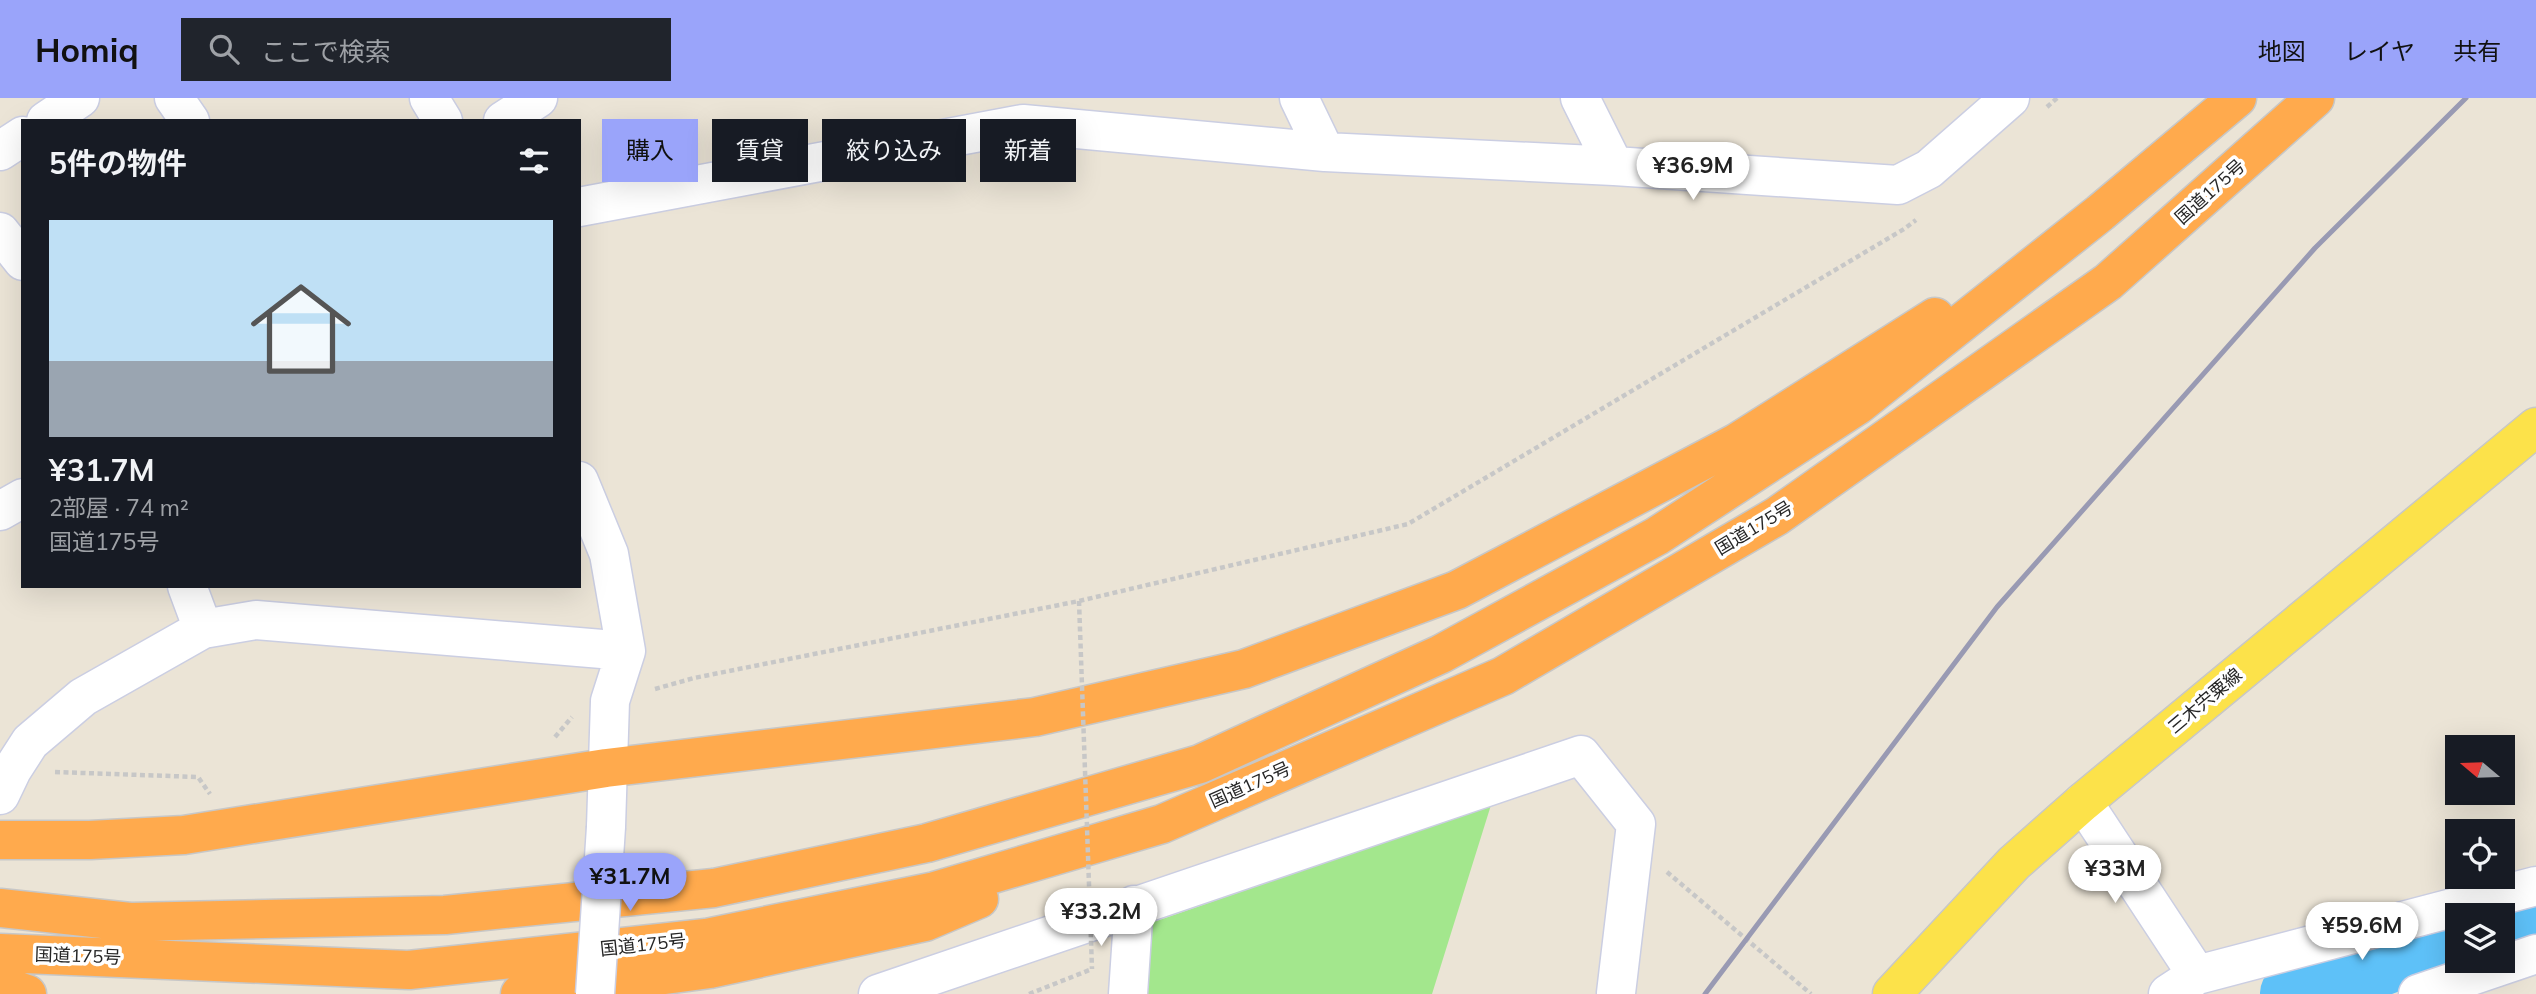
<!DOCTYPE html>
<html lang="ja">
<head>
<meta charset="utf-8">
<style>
  :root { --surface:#171b24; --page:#20242c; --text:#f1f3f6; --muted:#9ea1a6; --line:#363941; --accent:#9aa4fa }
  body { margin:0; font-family:Mulish,"Noto Sans JP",sans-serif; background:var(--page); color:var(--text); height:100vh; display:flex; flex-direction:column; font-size:26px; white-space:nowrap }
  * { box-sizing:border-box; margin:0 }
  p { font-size:23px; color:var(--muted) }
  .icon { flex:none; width:38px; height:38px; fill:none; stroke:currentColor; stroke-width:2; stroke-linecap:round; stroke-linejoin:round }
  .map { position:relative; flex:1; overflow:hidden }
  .side { position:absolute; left:21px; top:21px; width:560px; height:469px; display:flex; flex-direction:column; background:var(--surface); border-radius:0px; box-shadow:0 7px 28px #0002 }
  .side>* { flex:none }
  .top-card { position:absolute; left:602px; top:21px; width:665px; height:63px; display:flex; gap:14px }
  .needle { width:46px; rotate:289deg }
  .buttons { position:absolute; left:2445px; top:637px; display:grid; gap:14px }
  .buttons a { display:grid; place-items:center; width:70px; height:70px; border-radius:0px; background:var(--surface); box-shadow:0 7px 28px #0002; font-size:35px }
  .price { position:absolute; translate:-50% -60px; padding:0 16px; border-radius:24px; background:#fff; color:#222; font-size:23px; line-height:46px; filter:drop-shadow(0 2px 4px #0008) }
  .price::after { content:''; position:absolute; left:50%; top:42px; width:21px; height:16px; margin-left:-10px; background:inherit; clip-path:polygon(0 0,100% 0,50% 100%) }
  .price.on { background:var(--accent); color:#111 }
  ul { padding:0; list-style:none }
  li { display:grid; align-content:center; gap:14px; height:371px; padding:0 28px }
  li+li { border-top:2px solid var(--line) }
  li span { display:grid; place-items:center; height:217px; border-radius:0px; color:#555 }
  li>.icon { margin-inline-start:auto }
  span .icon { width:126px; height:126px; fill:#fffc; stroke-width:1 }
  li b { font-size:30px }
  h2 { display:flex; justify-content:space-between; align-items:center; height:84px; padding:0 28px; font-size:30px }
  .tag { padding:0 24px; border-radius:0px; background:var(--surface); box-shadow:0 7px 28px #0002; font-size:24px; line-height:63px }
  .tag.on { background:var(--accent); color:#111 }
  header { display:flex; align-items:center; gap:42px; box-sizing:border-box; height:98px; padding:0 35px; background:var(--accent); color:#111 }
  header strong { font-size:33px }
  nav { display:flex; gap:38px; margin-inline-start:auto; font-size:24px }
  .search { width:490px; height:63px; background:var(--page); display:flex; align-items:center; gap:18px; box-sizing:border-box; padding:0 24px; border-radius:0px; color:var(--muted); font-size:26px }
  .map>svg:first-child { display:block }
</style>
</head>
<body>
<header>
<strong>Homiq</strong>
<div class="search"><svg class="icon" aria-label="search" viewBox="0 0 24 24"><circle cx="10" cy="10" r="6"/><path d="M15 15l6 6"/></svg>ここで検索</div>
<nav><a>地図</a><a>レイヤ</a><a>共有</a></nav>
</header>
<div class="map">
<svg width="2536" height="896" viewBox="0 0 2536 896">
  <rect width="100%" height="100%" fill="#ebe4d6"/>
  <path fill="#a3e78d" d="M1491 707 1432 896H1133L1139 829Z"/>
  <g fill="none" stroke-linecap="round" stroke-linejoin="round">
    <path stroke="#5ec1f8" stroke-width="66" d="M2502 833 2536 824
      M2293 896 2392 861 2457 845"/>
    <g stroke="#cbcee2" stroke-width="41">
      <path id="minor" d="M174 0 190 23
        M429 0 443 23
        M1299 0 1325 54
        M1580 0 1614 68
        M46 23 80 0
        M503 23 538 0
        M0 53 23 38
        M579 109 1023 26 1325 54 1614 68 1898 87 1929 71 2010 0
        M0 134 23 163
        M579 383 609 456 626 553 610 603 606 729
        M0 413 23 400
        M187 488 203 531
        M0 697 12 672 30 644 83 599 203 531 256 522 626 553
        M2083 704 2197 877
        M878 896 1581 657 1636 726 1616 895
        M1128 896 1134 807
        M2168 896 2197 877 2536 788
        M2418 896 2536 856"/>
    </g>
    <g stroke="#c7c7c7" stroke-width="41">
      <path id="major" d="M1892 896 2014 765 2083 704 2536 329"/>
    </g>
    <g stroke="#c7c7c7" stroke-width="41">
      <path id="highway" d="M0 742H90L184 737 606 670 1035 619 1244 571 1457 492 1736 345 1935 219
        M0 810 130 824 445 817 714 790 927 745 1200 666 1441 556 1657 438 1858 307 2100 115 2237 0
        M0 855 409 872 706 840 935 793 1162 726 1503 578 1777 418 2108 184 2315 0
        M0 887 27 896
        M520 896 710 871 925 824 979 801"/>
    </g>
    <path stroke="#c7c7c7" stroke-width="4.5" stroke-dasharray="5 3.5" stroke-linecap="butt" d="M2047 9 2057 0
      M655 591 694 580 1079 503 1408 426 1904 131 1916 122
      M555 639 572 619
      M55 674 198 679 210 696
      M1667 774 1811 896
      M1029 896 1092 871"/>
    <use href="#minor" stroke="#fff" stroke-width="38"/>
    <use href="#major" stroke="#fce24a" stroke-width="38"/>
    <use href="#highway" stroke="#ffaa4d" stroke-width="38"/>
    <path stroke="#999ab3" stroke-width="5" d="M1705 896 1997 509 2315 150 2466 0"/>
    <g stroke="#cbcee2" stroke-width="41" stroke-linecap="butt">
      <path id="minor-bridge" d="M595 896 606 729"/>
    </g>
    <path stroke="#c7c7c7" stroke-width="4.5" stroke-dasharray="5 3.5" stroke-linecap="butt" d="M1079 503 1092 871"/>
    <use href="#minor-bridge" stroke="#fff" stroke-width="38"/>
  </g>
  <g text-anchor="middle" stroke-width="7" stroke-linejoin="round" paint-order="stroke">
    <g font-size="18" fill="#262626" stroke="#fff">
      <text transform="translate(2210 94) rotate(-42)" y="6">国道175号</text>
      <text transform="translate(1754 430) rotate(-31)" y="6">国道175号</text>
      <text transform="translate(2205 603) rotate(-40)" y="6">三木宍粟線</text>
      <text transform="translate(1250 687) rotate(-24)" y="6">国道175号</text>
      <text transform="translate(643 847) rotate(-6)" y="6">国道175号</text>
      <text transform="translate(78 858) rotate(2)" y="6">国道175号</text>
    </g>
  </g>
</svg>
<div class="buttons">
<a><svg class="needle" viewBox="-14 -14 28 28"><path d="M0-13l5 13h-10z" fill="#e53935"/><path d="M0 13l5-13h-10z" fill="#9ea1a6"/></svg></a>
<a><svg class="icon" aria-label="locate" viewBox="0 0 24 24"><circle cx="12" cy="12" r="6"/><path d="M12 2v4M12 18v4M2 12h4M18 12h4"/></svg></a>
<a><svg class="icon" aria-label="layers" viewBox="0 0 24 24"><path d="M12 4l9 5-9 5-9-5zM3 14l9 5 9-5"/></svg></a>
</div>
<b class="price" style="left:1693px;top:104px">¥36.9M</b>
<b class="price" style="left:2115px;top:807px">¥33M</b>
<b class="price on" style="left:630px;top:815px">¥31.7M</b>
<b class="price" style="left:1101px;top:850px">¥33.2M</b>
<b class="price" style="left:2362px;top:864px">¥59.6M</b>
<div class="top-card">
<a class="tag on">購入</a>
<a class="tag">賃貸</a>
<a class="tag">絞り込み</a>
<a class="tag">新着</a>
</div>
<section class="side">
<h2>5件の物件<svg class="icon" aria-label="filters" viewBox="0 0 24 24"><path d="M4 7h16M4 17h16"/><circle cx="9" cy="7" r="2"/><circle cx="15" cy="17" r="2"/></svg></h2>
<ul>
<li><span style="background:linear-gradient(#bfe0f5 65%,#9aa5b1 0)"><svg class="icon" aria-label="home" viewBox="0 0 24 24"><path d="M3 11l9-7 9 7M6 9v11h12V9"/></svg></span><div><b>¥31.7M</b><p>2部屋 · 74 m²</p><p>国道175号</p></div></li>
</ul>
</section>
</div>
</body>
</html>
